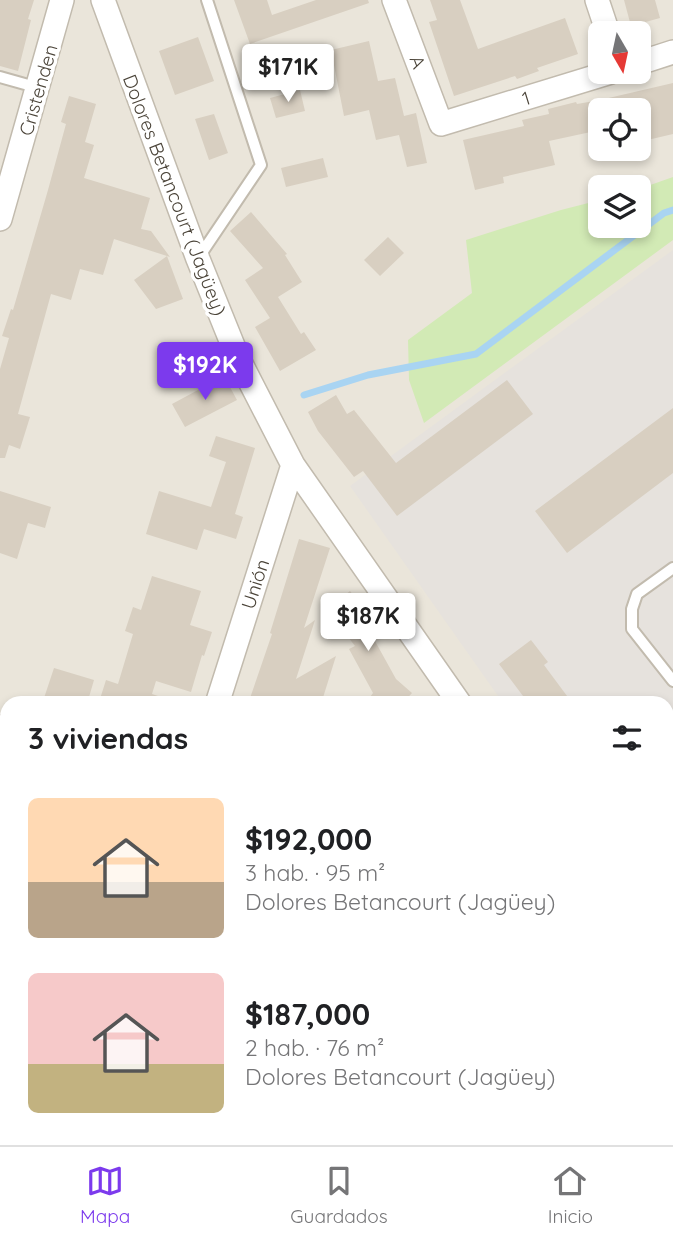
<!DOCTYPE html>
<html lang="es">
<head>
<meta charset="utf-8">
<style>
  :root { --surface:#fff; --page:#f6f6f6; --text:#202124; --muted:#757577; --line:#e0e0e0; --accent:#7c3aed }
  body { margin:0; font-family:Quicksand,sans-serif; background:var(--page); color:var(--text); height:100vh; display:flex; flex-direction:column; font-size:26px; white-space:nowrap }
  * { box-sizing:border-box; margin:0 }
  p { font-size:23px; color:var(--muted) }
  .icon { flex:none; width:38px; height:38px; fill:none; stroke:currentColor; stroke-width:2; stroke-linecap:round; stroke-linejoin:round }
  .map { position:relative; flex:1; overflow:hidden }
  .sheet { position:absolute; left:0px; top:696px; width:674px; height:450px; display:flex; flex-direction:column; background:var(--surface); border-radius:21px 21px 0 0; box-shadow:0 4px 10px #0003 }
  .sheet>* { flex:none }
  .needle { width:46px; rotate:171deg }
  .buttons { position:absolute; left:588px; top:21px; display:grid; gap:14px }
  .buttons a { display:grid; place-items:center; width:63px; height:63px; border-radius:10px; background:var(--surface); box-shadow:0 4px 10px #0003; font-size:35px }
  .price { position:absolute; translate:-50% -60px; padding:0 16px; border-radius:7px; background:#fff; color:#222; font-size:23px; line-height:46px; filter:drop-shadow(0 2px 4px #0008) }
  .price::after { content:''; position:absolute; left:50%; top:42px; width:21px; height:16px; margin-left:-10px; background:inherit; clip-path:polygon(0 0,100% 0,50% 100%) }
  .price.selected { background:var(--accent); color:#fff }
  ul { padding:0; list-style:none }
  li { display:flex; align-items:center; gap:21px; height:175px; padding:0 28px }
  li span { display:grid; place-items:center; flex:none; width:196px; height:140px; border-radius:10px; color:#555 }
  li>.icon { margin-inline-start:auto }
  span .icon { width:84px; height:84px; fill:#fffc; stroke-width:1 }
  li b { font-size:30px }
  h2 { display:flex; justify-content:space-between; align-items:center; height:84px; padding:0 28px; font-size:30px }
  .dock { display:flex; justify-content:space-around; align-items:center; height:98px; border-top:2px solid var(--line); background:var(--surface); font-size:19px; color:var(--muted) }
  .dock a { display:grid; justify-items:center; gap:4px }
  .dock .selected { color:var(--accent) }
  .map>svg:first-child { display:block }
</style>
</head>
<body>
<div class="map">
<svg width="673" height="1145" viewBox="0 0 673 1145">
  <rect width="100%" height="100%" fill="#f6f3ec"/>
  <path fill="#eae5da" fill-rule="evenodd" d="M0 0H673V1145H0ZM600 33H639V72H600ZM600 110H639V149H600ZM600 187H639V226H600ZM7 704H667V1139H7Z"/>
  <path fill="#e6e2dd" d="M673 250V944L667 935V704L503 703 350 486Z"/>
  <path fill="#d2eab5" d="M673 177V240L424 423 409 380 408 340 472 293 466 240 561 210 600 200V226H639V189Z"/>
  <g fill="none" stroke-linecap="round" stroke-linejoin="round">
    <path stroke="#a9d4f2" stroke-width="7" d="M304 395 368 375 476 354 664 213 673 210"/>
  </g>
  <path fill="#d8cfc1" d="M0 0H34L28 19 31 20 18 71 0 66Z
    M234 0H267L272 15 316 0H368L369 3 250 44Z
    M430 0H460L478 49 565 18 578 54 537 68 539 71 517 79 515 76 454 96 429 22 437 20Z
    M624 0H655L660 18 631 26Z
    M198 37 214 81 175 95 159 51Z
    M369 41 378 81 395 78 404 116 416 113 427 163 407 167 399 135 376 140 369 110 344 116 331 50Z
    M673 83V134L639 142V110H600V130L549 141 555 165 503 177 504 183 475 190 463 140 524 126 522 120 549 114 548 109 576 102 577 104 600 100Z
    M300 90 305 111 276 118 270 98Z
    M69 96 96 104 85 142 94 145 84 178 150 198 141 229 151 231 170 257 167 256 183 299 156 309 134 280 167 256 114 239 103 275 80 269 71 300 51 294 18 414 30 417 20 449 9 445 5 458H0V369L9 338 2 336 11 309 13 310 48 190 66 124 61 122Z
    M214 114 228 153 209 160 195 119Z
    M323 158 328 177 286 187 281 168Z
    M251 212 287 254 285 255 302 282 278 297 301 334 304 332 316 350 280 371 255 327 270 318 245 280 263 268 230 231Z
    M388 237 404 253 380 276 364 260Z
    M224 376 237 400 185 427 172 404Z
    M507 380 533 414 397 516 363 471 354 477 318 431 308 412 336 395 347 414 354 410 396 463Z
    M673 408V473L567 553 535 511Z
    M216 436 255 448 235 514 243 517 236 539 204 529 197 550 146 534 159 491 211 507 226 462 209 456Z
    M0 491 51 507 45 528 28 523 17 559 0 553Z
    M299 539 330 548 304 628 315 620 296 679 336 656 321 704H248L272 634 270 633Z
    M152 576 201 591 190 625 212 632 204 656 202 655 191 692 156 681 152 694 167 699 166 704H112L100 699 106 680 118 684 133 634 125 631 133 607 141 610Z
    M350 591 365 610 360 614 396 679 412 693 402 704H365L373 693 349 649 355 646 327 610Z
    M531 640 548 662 544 665 573 704H529L499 664Z
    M54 668 94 680 87 704H42Z"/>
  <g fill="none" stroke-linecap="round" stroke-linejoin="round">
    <g stroke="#c2bbae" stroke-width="14">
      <path id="service" d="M0 77 39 88
        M199 257 261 165 207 0
        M673 568 637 594 632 609V629L673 681
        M667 740 673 736
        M667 867 673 862"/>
    </g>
    <g stroke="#c2bbae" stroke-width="26">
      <path id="minor" d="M103 0 198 259 238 358 293 465 460 704
        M394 0 441 124 611 72
        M597 0 608 33
        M639 63 673 52
        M0 219 62 0
        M217 704 293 465
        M0 727 7 732
        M0 982 7 984
        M667 988 673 997
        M363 1139 384 1145
        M543 1139 551 1145
        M134 1145 135 1139
        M481 1145 483 1139"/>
    </g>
    <use href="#service" stroke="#fff" stroke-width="10"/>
    <use href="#minor" stroke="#fff" stroke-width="23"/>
  </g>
  <g text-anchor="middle" stroke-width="7" stroke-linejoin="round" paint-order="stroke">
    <g font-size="19" fill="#4b4439" stroke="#fff">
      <text transform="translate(418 62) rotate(69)" y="7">A</text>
      <text transform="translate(38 90) rotate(-74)" y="7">Cristenden</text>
      <text transform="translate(526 98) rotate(-17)" y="7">1</text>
      <text transform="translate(175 195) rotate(69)" y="7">Dolores Betancourt (Jagüey)</text>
      <text transform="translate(255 584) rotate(-72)" y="7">Unión</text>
    </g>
  </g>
</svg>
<div class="buttons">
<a><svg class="needle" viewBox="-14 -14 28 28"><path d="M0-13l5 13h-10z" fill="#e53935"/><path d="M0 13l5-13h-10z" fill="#757577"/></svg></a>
<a><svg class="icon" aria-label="locate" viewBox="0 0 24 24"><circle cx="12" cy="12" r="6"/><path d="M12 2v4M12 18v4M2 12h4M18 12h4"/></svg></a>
<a><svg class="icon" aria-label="layers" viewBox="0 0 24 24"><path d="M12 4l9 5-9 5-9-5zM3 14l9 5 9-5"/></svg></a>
</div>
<b class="price" style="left:288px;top:104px">$171K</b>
<b class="price selected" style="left:205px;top:402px">$192K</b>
<b class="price" style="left:368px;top:653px">$187K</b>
<section class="sheet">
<h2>3 viviendas<svg class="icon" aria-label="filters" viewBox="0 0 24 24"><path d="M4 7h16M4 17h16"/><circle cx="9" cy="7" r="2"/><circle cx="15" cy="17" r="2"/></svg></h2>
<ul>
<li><span style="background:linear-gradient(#ffd9b3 60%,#b9a48a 0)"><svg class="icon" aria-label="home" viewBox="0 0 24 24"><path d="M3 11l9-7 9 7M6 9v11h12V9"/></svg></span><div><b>$192,000</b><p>3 hab. · 95 m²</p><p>Dolores Betancourt (Jagüey)</p></div></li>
<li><span style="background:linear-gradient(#f6c9c9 65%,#c2b280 0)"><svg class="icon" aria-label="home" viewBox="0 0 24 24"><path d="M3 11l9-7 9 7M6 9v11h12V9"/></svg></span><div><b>$187,000</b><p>2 hab. · 76 m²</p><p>Dolores Betancourt (Jagüey)</p></div></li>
</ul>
</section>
</div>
<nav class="dock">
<a class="selected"><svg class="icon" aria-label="map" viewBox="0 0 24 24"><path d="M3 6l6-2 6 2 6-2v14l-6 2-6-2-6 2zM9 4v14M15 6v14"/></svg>Mapa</a>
<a><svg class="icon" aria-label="saved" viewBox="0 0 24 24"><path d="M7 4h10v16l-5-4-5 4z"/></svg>Guardados</a>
<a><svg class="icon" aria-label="home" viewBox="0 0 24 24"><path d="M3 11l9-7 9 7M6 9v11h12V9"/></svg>Inicio</a>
</nav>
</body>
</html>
